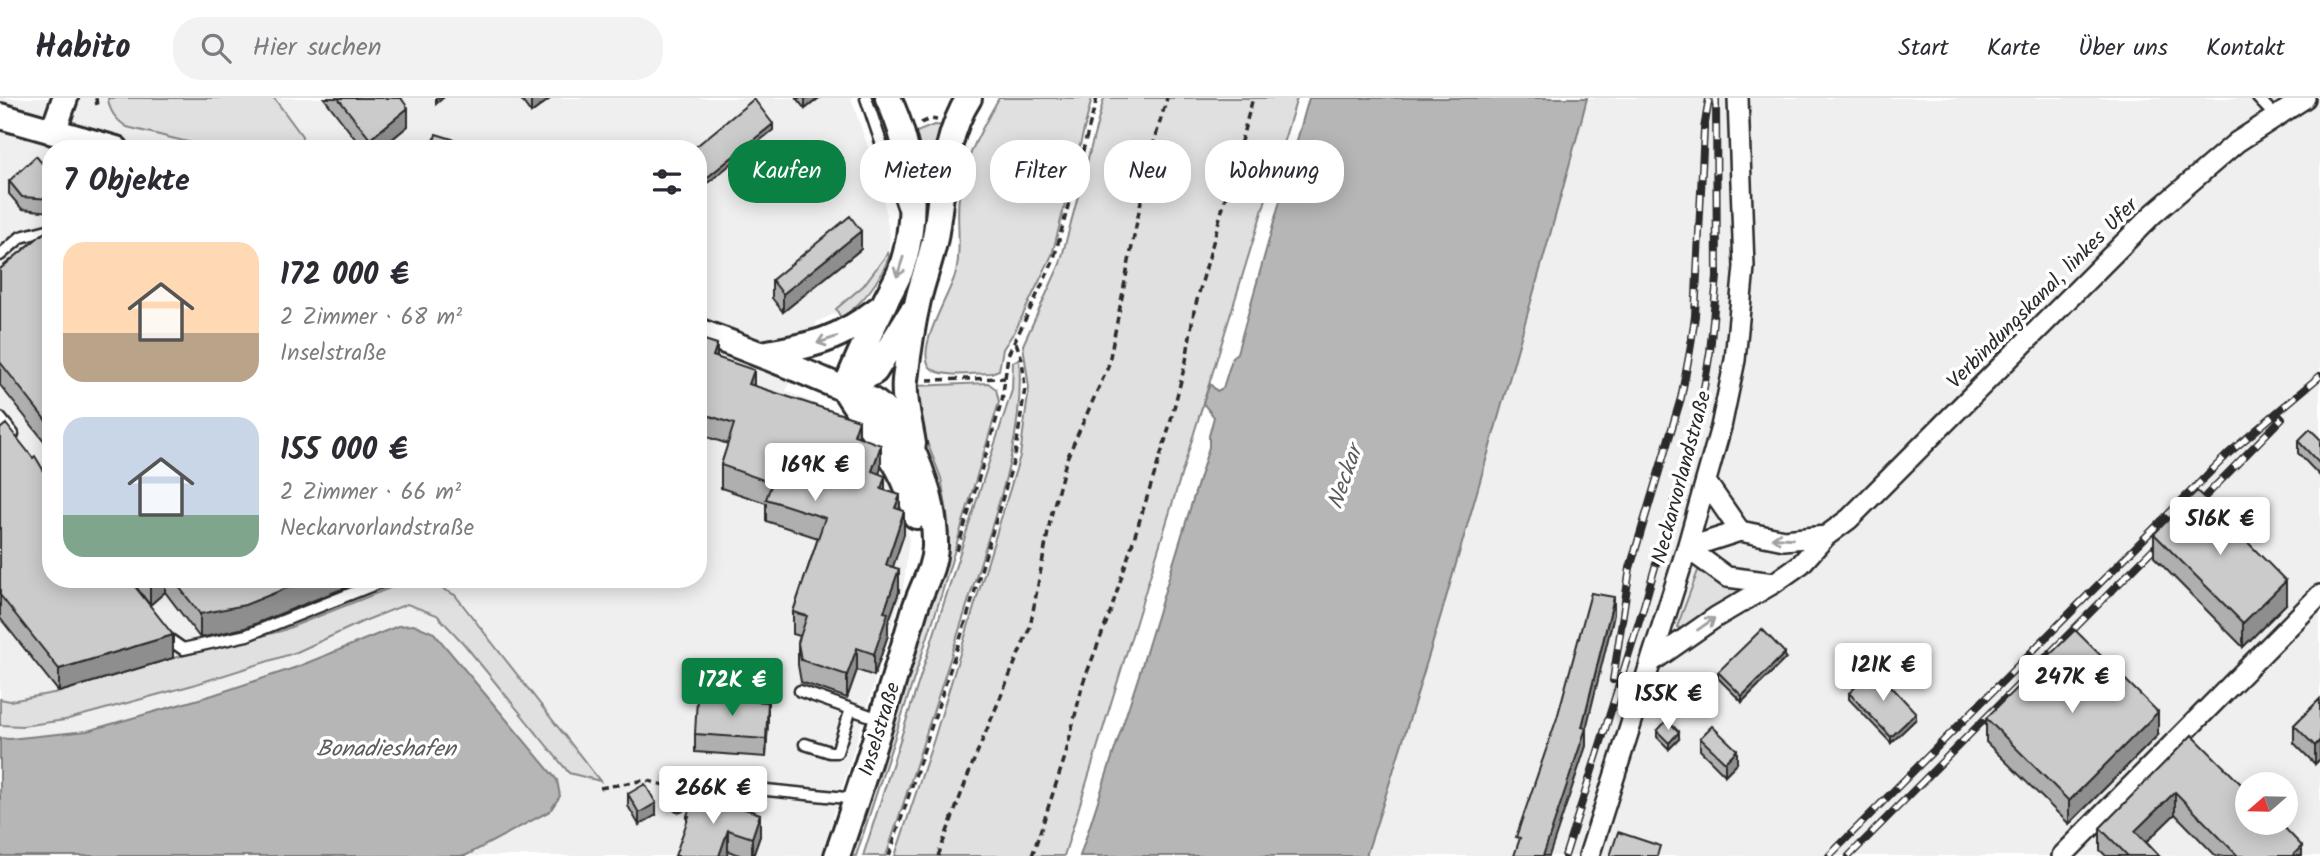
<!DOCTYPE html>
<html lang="de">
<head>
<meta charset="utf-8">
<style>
  :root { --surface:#fff; --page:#f2f2f3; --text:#2b2b33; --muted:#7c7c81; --line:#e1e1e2; --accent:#0b8043 }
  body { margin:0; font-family:Kalam,sans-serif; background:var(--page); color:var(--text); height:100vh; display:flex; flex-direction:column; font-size:26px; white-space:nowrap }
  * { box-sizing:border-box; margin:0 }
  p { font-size:23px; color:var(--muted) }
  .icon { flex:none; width:38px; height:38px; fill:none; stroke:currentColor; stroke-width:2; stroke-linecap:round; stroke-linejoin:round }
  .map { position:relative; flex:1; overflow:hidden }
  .details { position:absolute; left:42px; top:42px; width:665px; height:448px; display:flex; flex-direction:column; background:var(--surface); border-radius:28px; box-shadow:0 4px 18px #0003 }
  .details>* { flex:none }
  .top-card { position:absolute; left:728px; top:42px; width:665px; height:63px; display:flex; gap:14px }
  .needle { width:46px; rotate:250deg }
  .tools { position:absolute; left:2235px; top:674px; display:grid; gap:14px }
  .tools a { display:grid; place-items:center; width:63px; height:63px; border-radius:50%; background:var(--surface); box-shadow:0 4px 18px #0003; font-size:35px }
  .price { position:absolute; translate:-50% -60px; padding:0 16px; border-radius:7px; background:#fff; color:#222; font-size:23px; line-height:46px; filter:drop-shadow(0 2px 4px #0008) }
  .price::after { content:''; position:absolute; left:50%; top:42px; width:21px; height:16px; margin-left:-10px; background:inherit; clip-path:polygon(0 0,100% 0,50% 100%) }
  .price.on { background:var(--accent); color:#fff }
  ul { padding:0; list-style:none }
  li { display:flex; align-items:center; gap:21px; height:175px; padding:0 21px }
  li span { display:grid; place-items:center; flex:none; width:196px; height:140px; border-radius:21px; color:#555 }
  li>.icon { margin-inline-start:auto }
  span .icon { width:84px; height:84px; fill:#fffc; stroke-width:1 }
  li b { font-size:30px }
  h2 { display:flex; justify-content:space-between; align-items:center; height:84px; padding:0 21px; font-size:30px }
  .pill { padding:0 24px; border-radius:28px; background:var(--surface); box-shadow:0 4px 18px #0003; font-size:24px; line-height:63px }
  .pill.on { background:var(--accent); color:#fff }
  header { display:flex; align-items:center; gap:42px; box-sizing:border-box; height:98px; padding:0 35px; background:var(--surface); border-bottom:2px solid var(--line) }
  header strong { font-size:33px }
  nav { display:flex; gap:38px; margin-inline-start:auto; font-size:24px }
  .search { width:490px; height:63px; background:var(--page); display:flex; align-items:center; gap:18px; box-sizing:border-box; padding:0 24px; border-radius:28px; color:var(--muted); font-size:26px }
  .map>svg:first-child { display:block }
</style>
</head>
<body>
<header>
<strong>Habito</strong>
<div class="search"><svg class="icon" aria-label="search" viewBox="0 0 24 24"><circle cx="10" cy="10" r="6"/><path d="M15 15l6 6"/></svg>Hier suchen</div>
<nav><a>Start</a><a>Karte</a><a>Über uns</a><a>Kontakt</a></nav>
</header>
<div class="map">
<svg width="2320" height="758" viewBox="0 0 2320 758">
  <rect width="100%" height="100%" fill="#fff"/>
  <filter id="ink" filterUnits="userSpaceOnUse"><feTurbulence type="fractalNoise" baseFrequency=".0143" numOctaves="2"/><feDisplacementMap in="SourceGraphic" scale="14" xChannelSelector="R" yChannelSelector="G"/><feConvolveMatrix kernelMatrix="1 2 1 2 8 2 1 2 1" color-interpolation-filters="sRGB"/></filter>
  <g filter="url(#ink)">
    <path fill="#efefef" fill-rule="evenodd" d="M0 0H851L881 87 890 139 888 157 847 210 817 224 786 293 847 320 871 345 892 377 903 406 909 441 903 492 821 758H465L550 713 397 528 297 569 213 597 87 633 9 641 0 640ZM51 51H698V481H51Z
      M1587 0H2320V758H1366L1399 659 1453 479 1567 79ZM2247 686H2286V724H2247Z"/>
    <path fill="#e0e0e0" stroke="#868686" stroke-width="2" d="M108 0H274L302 38 301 51H216L127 29C116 22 109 13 108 0Z
      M999 0H1092L1052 157 1016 231 1003 251 999 272 991 275C976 275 940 281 930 269 915 250 951 195 956 174 962 150 956 123 959 99 964 61 981 32 999 0Z
      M1104 0H1297L1064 758H895L934 641 1020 358 1029 290 1023 247 1060 166Z
      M934 27 948 28 929 140 903 217 869 255C882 234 898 213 907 189 925 143 926 82 914 35Z
      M888 155 889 159C879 184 863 205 841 220L836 211 863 188Z
      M1019 261C1025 336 998 408 976 479 947 572 917 665 886 758H863L1012 292 1013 264Z
      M988 285 996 291 999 304 941 498 856 758H849L934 496 948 434 947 414 941 380 920 326 915 288Z
      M1702 471 1746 490 1745 493 1728 501 1681 531 1677 529 1698 473Z
      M405 484H429L455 497 600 683 569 675 464 546 437 517 407 506 364 523 297 554 193 587 65 622 22 628 0 627V601L10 603 59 594 173 560 281 533Z"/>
    <path fill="#b6b6b6" stroke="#7e7e7e" stroke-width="2" d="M1309 0H1587C1564 91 1537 181 1512 271 1466 434 1419 597 1366 758H1080L1139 577 1209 349V338L1214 319 1203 305 1210 286 1217 293 1223 290 1233 258 1237 255Z
      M415 527 434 535 557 682 560 698 550 713 465 758H0V640L9 641 87 633 213 597 297 569 398 528Z"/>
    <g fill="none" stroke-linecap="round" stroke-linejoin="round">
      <g stroke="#2b2b2b" stroke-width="15">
        <path id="service" d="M866 0 903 109
          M2258 0 2276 19
          M0 157 21 139 51 131
          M0 320 13 336
          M163 537 183 551 247 537 388 481
          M800 593 882 622
          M805 646 830 654H837L851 611
          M679 708 692 694 726 688 856 701"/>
      </g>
      <g stroke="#2b2b2b" stroke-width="24">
        <path id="minor" d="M1706 384 1740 433
          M1687 450 1740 433 1784 442 1826 438
          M1687 450 1727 479 1774 485
          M1650 565 1716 519 1774 485 1801 466 1826 438 1849 421 2152 117 2237 44 2305 0
          M1589 758 1687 450 1721 329 1735 262 1744 169 1738 0
          M2062 758 2320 497"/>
      </g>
      <g stroke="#2b2b2b" stroke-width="30">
        <path id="tertiary" d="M0 18 116 51
          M53 34 65 0
          M698 233C745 250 791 268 837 288 850 294 864 297 876 305 913 332 936 404 935 449 934 473 920 492 914 514 890 596 865 677 837 758
          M762 256C814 247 837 243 880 210
          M845 292C856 263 869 236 883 208 888 197 895 186 900 174 920 120 913 51 888 0
          M845 292C873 339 904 361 916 418
          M845 292 875 273 911 215
          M913 346C910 325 903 303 905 282 908 256 912 228 918 202 923 181 931 161 935 140 943 94 943 40 969 0"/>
      </g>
      <path stroke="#2b2b2b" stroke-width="3.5" stroke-dasharray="7 5" stroke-linecap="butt" d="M96 0 97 8
        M921 25 930 21 937 22
        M927 282 1005 280
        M957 453 1002 303 1008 257 1053 164 1097 0
        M600 690 645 682 676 690
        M889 758 965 526 1015 358 1025 290 1022 261 1015 242
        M938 758 972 667 1030 529 1051 418 1067 360 1108 269 1150 58 1167 0
        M1032 758 1065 659 1083 585 1110 515 1167 337 1186 263 1194 213 1253 0"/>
      <use href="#service" stroke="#fff" stroke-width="10"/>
      <use href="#minor" stroke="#fff" stroke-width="19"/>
      <use href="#tertiary" stroke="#fff" stroke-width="24"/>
      <g stroke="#2b2b2b" stroke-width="8">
        <path id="rail" d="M2189 415 2282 320
          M1613 582 1630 470 1681 300 1690 253 1695 218 1704 31 1709 1
          M1565 758 1643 511 1700 313 1710 254 1717 179 1716 0
          M1829 758 2229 355 2320 278
          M1849 758 2167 437"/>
      </g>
      <use href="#rail" stroke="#fff" stroke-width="5" stroke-dasharray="16" stroke-linecap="butt"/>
    </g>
    <path fill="#afafaf" stroke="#2b2b2b" stroke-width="2" d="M324 0H401L408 28 380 51H363Z
      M520 0H551L531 15Z
      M796 0H819L805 11Z
      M51 76V114L22 111 9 96V83Z
      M51 129V481L173 560 59 594 0 520V331L45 375 50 378 47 372V349L48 348 0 287V171Z
      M861 151 783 214 772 200V182Z
      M698 240 717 259 754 288 859 339 881 370 879 375 885 392 900 412 904 436 892 469 899 494 888 525V537L874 578 857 572 847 600 801 584 798 567V545L800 538 793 536V514L818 440 766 423V405L721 390V367L728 346 698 336Z
      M2320 341V378L2298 355V343Z
      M2154 436 2286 506 2243 549 2154 459Z
      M130 481H367L245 530 200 540 165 494 150 507Z
      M1785 561 1742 604 1718 580V574Z
      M1849 595 1916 621 1891 645 1849 601Z
      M2320 601V661L2315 666 2294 645V627Z
      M1986 620 2158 637 2069 726 1986 644Z
      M768 622 766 659 695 654V636Z
      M1657 633 1679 641 1669 651 1657 639Z
      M2192 637 2292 758H2216L2175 716 2146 744 2159 758H2106L2100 752V730Z
      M1700 640 1737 665 1725 677 1700 652Z
      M628 696 656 717 639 727 628 708Z
      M687 718 760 738 753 758H742L728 753 687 723Z"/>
    <path fill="#8e8e8e" stroke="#2b2b2b" stroke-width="2" d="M436 0H443L436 6Z
      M531 0H551L531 15Z
      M805 0H819L805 11Z
      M408 10V28L380 51H370V41Z
      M773 26V32L698 93V87Z
      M861 133V151L783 214V196Z
      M717 246V268L713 258Z
      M754 272V294L749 286Z
      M859 322V345L854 337Z
      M881 347V370L872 395V373Z
      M885 378V400L881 391Z
      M900 397V420L895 410Z
      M904 413V436L886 490V467Z
      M899 471V494L888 525V537L874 578V556L884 514Z
      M153 481H165V494L150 507V484Z
      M309 481H367L245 530 200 540V516Z
      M2286 483V506L2243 549V525Z
      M1614 499V517L1586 631V648L1549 758H1543L1582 629Z
      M173 537V560L59 594V571Z
      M857 550V572L847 600V577Z
      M1785 555V561L1742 604V598Z
      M768 604V622L766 659V641Z
      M2158 614V637L2069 726V703Z
      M1916 615V621L1891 645V639Z
      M1679 634V641L1669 651V645Z
      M2320 642V661L2315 666V648Z
      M1737 652V665L1725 677V664Z
      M2175 694V716L2135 755V733Z
      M656 705V717L639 727V715Z
      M760 716V738L753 758H752V740Z
      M728 732V753L727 758H719Z
      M2302 748V758H2292Z"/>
    <path fill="#cbcbcb" stroke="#2b2b2b" stroke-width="2" d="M338 0H401L408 10 370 41Z
      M754 1 773 26 698 87V51H693Z
      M436 36 465 45 463 51H432Z
      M36 58 51 76V101L22 99 9 83Z
      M850 118 861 133 783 196 772 182Z
      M51 129V329L0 264V171Z
      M698 240 717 246 713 258 754 272 749 286 859 322 854 337 881 347 872 373 885 378 881 391 900 397 895 410 904 413 886 467 899 471 884 514 888 515 874 556 857 550 847 577 801 562 798 545 807 518 793 514 825 420 766 401 772 385 721 367 734 326 698 314Z
      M6 326 33 360 35 358 45 375 51 378V481H129L173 537 59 571 0 497V331Z
      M2310 331 2320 341V366L2298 343Z
      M51 346V356L47 349Z
      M2197 393 2286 483 2243 525 2154 436Z
      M173 481H309L245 507 200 516Z
      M1591 495 1614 499 1582 629 1586 630 1543 758H1514L1520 740 1516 739 1557 620Z
      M1762 531 1785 555 1742 598 1718 574Z
      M2075 532 2158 614 2069 703 1986 620Z
      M1875 571 1916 615 1891 639 1849 595Z
      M697 600 768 604 766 641 695 636Z
      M2320 601V642L2315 648 2294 627Z
      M1667 622 1679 634 1669 645 1657 633Z
      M1712 628 1737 652 1725 664 1700 640Z
      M2192 637 2247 692V724H2279L2302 748 2292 758H2238L2175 694 2135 733 2159 758H2128L2100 730Z
      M645 686 656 705 639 715 628 696Z
      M695 694 760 716 752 740 728 732 719 758H675L689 718H687Z
      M1618 734 1660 748 1657 758H1610Z"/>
    <defs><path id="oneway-shaft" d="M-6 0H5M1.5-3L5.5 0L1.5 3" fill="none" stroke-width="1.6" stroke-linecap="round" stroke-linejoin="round" transform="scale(1.75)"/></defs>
    <g stroke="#a0a0a0">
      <use href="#oneway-shaft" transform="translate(900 169) rotate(108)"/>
      <use href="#oneway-shaft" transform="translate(827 242) rotate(161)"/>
      <use href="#oneway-shaft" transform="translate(1782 440) rotate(-176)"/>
      <use href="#oneway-shaft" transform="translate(1706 526) rotate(-35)"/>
    </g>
  </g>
  <g text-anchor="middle" stroke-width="7" stroke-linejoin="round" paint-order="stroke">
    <g font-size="21" fill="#2b2b2b" stroke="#fff">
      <text transform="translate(2042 195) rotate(-45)" y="7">Verbindungskanal, linkes Ufer</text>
      <text transform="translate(1681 379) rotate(-75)" y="7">Neckarvorlandstraße</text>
      <text transform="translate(879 631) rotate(-73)" y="7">Inselstraße</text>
    </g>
    <g font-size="23" font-style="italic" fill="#5c5c5c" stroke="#fff">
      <text transform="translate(1344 379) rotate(-71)" y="8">Neckar</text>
      <text x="386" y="658">Bonadieshafen</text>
    </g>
  </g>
</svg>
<div class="tools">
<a><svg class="needle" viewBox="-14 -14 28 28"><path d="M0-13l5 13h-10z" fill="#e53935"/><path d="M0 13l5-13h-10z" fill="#7c7c81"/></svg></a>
</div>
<b class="price" style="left:815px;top:405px">169K €</b>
<b class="price" style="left:2220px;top:459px">516K €</b>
<b class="price" style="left:1883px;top:605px">121K €</b>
<b class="price" style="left:2072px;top:617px">247K €</b>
<b class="price on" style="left:732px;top:620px">172K €</b>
<b class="price" style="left:1668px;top:634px">155K €</b>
<b class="price" style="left:713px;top:728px">266K €</b>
<div class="top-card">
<a class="pill on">Kaufen</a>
<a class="pill">Mieten</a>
<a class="pill">Filter</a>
<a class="pill">Neu</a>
<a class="pill">Wohnung</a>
</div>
<section class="details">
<h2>7 Objekte<svg class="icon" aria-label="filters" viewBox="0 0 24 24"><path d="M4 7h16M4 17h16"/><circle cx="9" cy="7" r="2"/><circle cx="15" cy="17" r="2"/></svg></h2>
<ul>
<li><span style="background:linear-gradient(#ffd9b3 65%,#b9a48a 0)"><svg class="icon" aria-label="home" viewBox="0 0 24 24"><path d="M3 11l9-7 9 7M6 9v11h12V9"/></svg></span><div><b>172 000 €</b><p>2 Zimmer · 68 m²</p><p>Inselstraße</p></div></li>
<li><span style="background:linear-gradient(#c9d6e8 70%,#7fa58c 0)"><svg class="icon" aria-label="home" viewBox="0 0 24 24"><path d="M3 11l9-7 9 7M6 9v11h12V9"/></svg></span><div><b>155 000 €</b><p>2 Zimmer · 66 m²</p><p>Neckarvorlandstraße</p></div></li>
</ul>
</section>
</div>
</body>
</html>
